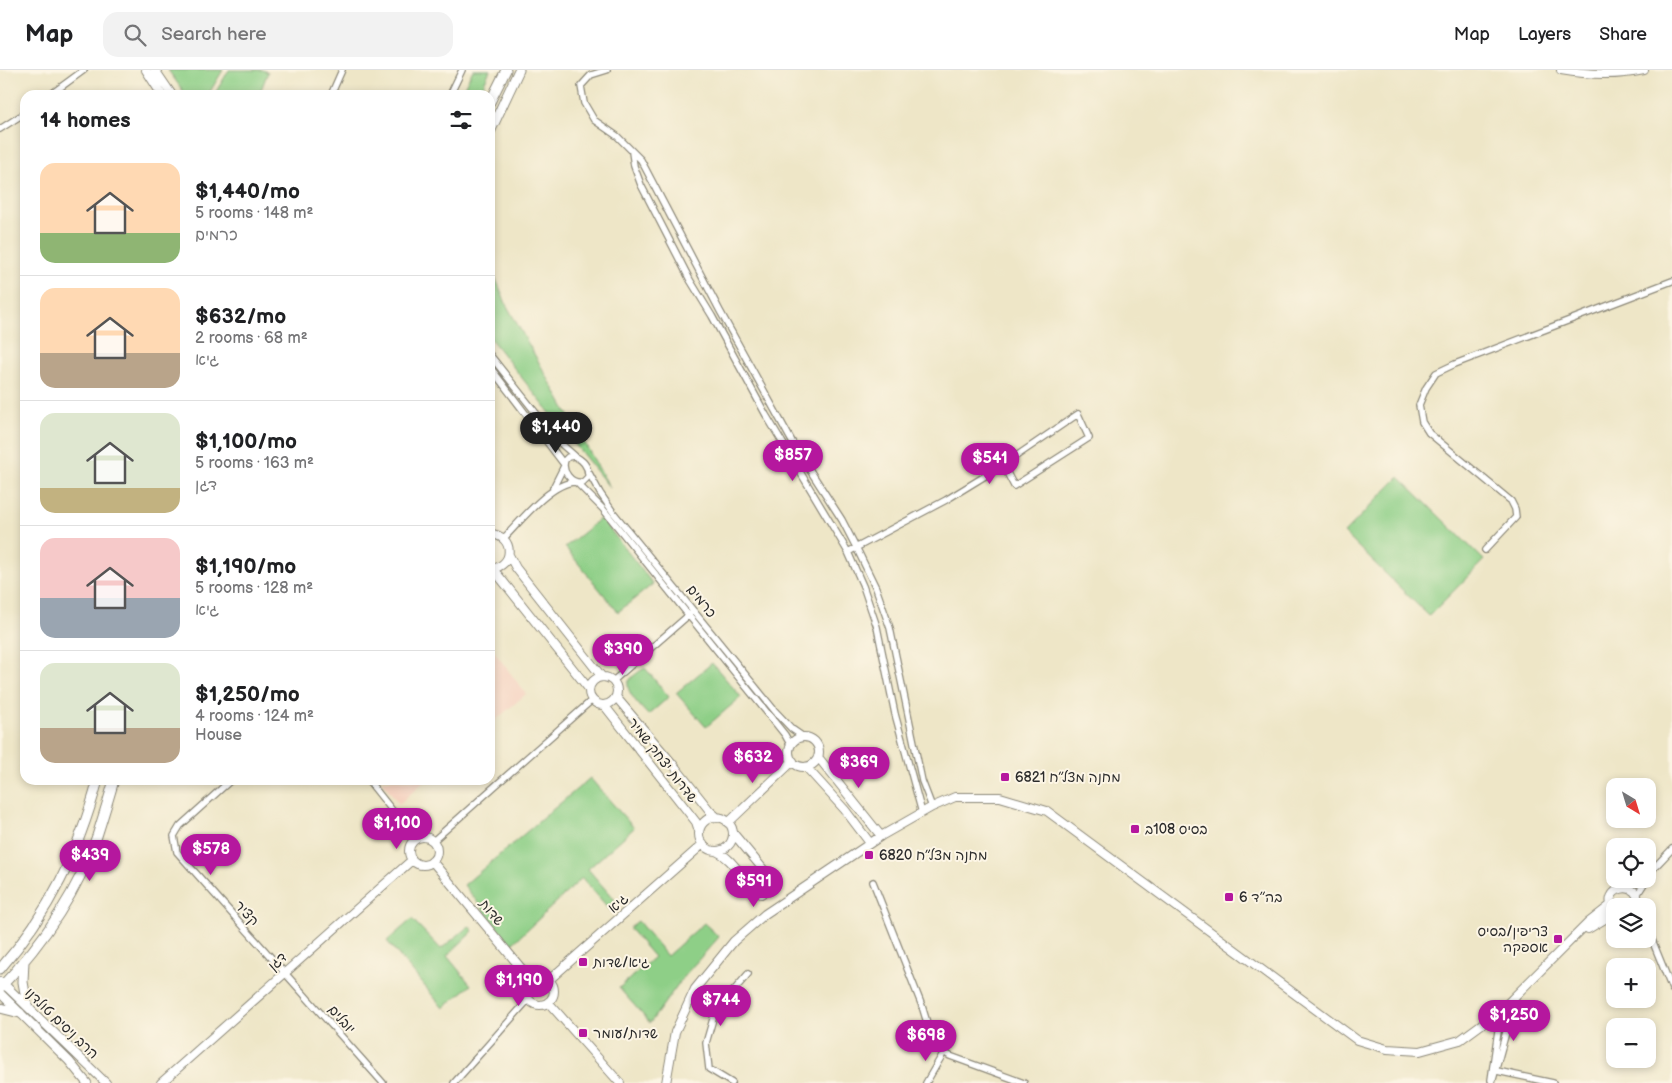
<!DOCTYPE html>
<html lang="en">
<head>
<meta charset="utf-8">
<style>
  :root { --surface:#fff; --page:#f2f2f2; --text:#202124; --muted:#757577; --line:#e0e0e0; --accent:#b5179e }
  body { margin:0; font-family:"Balsamiq Sans","Playpen Sans Hebrew",sans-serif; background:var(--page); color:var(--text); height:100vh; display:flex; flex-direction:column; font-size:19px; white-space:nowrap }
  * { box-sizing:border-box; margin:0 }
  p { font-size:16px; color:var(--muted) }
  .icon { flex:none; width:28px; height:28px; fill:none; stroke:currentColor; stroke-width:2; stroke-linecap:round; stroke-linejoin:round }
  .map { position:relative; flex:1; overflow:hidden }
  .panel { position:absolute; left:20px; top:20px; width:475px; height:695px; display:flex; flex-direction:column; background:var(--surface); border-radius:15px; box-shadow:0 2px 8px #0003 }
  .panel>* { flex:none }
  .needle { width:32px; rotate:142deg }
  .tools { position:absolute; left:1606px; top:708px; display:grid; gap:10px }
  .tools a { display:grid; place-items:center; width:50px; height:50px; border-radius:10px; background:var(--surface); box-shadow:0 2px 8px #0003; font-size:25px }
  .price { position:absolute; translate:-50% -42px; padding:0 11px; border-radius:18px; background:var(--accent); color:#fff; font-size:16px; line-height:32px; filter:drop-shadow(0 1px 2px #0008) }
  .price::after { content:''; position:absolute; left:50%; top:30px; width:15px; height:11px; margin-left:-8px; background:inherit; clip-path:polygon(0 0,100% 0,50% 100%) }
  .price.current { background:#222; color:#fff }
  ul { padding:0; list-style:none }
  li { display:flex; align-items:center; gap:15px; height:125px; padding:0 20px }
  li+li { border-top:1px solid var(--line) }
  li span { display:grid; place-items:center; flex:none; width:140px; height:100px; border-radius:15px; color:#555 }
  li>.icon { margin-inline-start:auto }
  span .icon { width:60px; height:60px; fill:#fffc; stroke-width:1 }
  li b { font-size:21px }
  h2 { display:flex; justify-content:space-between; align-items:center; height:60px; padding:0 20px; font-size:21px }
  header { display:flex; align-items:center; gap:30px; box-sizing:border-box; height:70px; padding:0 25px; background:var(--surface); border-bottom:1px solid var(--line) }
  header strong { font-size:24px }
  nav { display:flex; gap:28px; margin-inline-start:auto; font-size:18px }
  .search { width:350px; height:45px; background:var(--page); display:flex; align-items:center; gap:12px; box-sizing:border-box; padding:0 18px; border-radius:15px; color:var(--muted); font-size:19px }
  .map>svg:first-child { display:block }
</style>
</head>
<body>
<header>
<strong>Map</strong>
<div class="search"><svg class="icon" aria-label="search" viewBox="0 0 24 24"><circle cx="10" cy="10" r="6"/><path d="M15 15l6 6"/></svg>Search here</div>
<nav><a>Map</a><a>Layers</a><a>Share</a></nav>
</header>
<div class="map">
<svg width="1672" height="1013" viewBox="0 0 1672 1013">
  <rect width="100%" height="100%" fill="#fcf5e5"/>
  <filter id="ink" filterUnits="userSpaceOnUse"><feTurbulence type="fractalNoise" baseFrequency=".02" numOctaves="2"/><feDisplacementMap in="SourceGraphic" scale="10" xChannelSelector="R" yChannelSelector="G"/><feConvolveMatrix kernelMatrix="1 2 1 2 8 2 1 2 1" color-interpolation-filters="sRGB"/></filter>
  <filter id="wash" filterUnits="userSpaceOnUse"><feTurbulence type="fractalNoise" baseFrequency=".0096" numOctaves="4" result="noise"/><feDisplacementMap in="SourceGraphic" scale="20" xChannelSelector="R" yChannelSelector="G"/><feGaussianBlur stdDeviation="1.12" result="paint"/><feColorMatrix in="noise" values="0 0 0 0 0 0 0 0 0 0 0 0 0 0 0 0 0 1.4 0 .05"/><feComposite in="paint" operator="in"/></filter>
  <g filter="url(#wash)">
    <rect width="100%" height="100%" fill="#eee6c7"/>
    <path fill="#f5d3c1" d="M490 576 526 624 490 655Z
      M381 710H426L399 734Z"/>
    <path fill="#8ecf87" stroke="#5c7d59" d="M168 0H223L208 25H186Z
      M229 0H262L268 2 259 25H214Z
      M473 0H490L479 25H460Z
      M495 207 507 236 610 418 490 268V208Z
      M1399 407 1484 490 1429 546 1344 463Z
      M601 448 653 514 618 542 565 477Z
      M712 593 741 627 706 657 676 623Z
      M645 598 669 627 648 645C642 638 623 620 629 611 632 606 640 601 645 598Z
      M590 708 634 758 588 799 618 834 611 841 582 808 511 875 464 815Z
      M412 849 441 879 469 856 473 861 447 886 471 915 443 938 387 871Z
      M638 851 667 886 704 853 719 867 684 906 650 953 619 918 654 887 629 858Z"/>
  </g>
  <g filter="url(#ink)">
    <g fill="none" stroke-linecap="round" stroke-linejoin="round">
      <g stroke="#8c8879" stroke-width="8">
        <path id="minor" d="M607 0 591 5 581 16 584 33 594 50 617 66 641 90 720 241 795 377 842 450 858 481 876 518 890 558 922 711 932 737
          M50 25 84 0
          M331 25 342 0
          M450 25 462 0
          M0 59 25 43
          M632 82 634 96 641 115 690 210 712 246 766 345 848 482 863 516 877 557 895 644 922 743
          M490 285 559 372 576 387
          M490 297 563 393
          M574 386C583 390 589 397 588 407L583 412C571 414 561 401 565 390L568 387Z
          M589 403 600 423 613 442 775 641 792 659 805 668
          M577 413 603 439 785 665 790 674V679
          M553 418 564 396
          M503 469C521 451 550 413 575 412
          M1485 480 1516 447 1515 439 1511 431 1429 363 1422 352 1419 335 1426 318 1436 303 1455 294 1672 211
          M848 482 946 430 1003 395 1078 344 1089 368 1014 416 1003 395
          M613 611 690 544
          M231 710 180 756 174 766 177 782 383 1013
          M368 710 415 769
          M433 771 592 630
          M1648 808 1652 800 1672 779
          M873 812 922 936 934 976 950 986 1024 1013
          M1626 818 1640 809
          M1637 825 1647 809
          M1648 860 1672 919
          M1497 1001 1553 1013
          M1491 1010 1501 940
          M454 1013 528 930
          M732 1013 709 999 706 973 715 942 748 904
          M926 1013 944 982
          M1492 1013 1516 926"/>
      </g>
      <g stroke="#8c8879" stroke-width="10">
        <path id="tertiary" d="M146 0 162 25
          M155 0 172 25
          M1561 0C1589 5 1616 6 1644 0
          M490 464C515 465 515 497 490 499
          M509 485 516 498 602 607
          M491 499 498 505 589 619
          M589 621a14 14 0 1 1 28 0a14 14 0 1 1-28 0Z
          M616 627 672 693 710 741 718 748
          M604 635 696 752 699 761
          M789 682a15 15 0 1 1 30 0a15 15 0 1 1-30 0Z
          M818 687 881 766
          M806 697 845 740 870 773
          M699 764a17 17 0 1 1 34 0a17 17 0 1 1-34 0Z
          M728 753 793 691
          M409 781a14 14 0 1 1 28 0a14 14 0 1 1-28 0Z
          M716 781C735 789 743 813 761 824L767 820 771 811 763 799 733 763
          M432 791 531 910
          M1615 842C1596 817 1644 807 1637 836
          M1588 859 1615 843
          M526 921a14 14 0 1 1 28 0a14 14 0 1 1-28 0Z
          M549 910 703 774
          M0 912 8 918 106 1013
          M0 923 69 991 87 1013
          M548 932 620 1013
          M161 1013 412 790
          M666 1013 675 962 695 919 734 871 765 844 881 766 932 737 955 727H1000L1047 741 1357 970 1387 979 1420 981 1460 970 1501 940 1588 853 1611 835"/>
      </g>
      <g stroke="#8c8879" stroke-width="11">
        <path id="secondary" d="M490 32 506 0
          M490 62 519 0
          M24 891 23 912 27 935
          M0 899C50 842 78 783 98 710
          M0 918C42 874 77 824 97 766 103 747 109 728 114 710
          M0 938 20 943"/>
      </g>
      <use href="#minor" stroke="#fff" stroke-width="5.5"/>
      <use href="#tertiary" stroke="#fff" stroke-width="8"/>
      <use href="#secondary" stroke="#fff" stroke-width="9"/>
    </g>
  </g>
  <g fill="#b5179e" stroke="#fcf5e5" stroke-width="2">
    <rect x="1000" y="702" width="10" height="10" rx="2.5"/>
    <rect x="1130" y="754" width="10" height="10" rx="2.5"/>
    <rect x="864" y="780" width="10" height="10" rx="2.5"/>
    <rect x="1224" y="822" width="10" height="10" rx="2.5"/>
    <rect x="1553" y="864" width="10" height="10" rx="2.5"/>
    <rect x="578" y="887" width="10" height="10" rx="2.5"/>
    <rect x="578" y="958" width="10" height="10" rx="2.5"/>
  </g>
  <g text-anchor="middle" stroke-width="4" stroke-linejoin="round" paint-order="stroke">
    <g font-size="14" fill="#2b2b2b" stroke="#fcf5e5">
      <text transform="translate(702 531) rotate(51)" y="5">כרמים</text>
      <text transform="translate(663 690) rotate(52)" y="5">שדרות יצחק שמיר</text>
      <text transform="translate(618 833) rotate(-41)" y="5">גיא</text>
      <text transform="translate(492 842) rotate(50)" y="5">שדות</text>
      <text transform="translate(247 843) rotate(48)" y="5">קציר</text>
      <text transform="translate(277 891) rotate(-42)" y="5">דגן</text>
      <text transform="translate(342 949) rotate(48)" y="5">יובלים</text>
      <text transform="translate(62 953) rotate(44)" y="5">הרב ניסים טולדנו</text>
    </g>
    <g font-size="14" fill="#2b2b2b" stroke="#fcf5e5" text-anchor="start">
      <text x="1015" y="712">מחנה מצל״ח 6821</text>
      <text x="1145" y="764">בסיס 108ב</text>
      <text x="879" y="790">מחנה מצל״ח 6820</text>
      <text x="1239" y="832">בה״ד 6</text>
      <text x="1548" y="866" text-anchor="end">צריפין/בסיס<tspan x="1548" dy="16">אספקה</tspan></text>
      <text x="593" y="897">גיא/שדות</text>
      <text x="593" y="968">שדות/עומר</text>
    </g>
  </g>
</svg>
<div class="tools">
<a><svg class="needle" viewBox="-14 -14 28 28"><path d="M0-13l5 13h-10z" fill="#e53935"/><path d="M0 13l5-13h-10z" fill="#757577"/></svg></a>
<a><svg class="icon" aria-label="locate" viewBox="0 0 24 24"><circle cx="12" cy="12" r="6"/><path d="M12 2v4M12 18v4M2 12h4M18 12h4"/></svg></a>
<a><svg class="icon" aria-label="layers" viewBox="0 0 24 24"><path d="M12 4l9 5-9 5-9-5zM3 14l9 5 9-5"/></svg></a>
<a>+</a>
<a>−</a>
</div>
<b class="price current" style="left:556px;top:384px">$1,440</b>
<b class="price" style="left:793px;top:412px">$857</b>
<b class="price" style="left:990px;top:415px">$541</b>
<b class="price" style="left:623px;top:606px">$390</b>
<b class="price" style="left:753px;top:714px">$632</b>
<b class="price" style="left:859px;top:719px">$369</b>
<b class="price" style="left:397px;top:780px">$1,100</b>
<b class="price" style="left:211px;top:806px">$578</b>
<b class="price" style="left:90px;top:812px">$439</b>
<b class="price" style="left:754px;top:838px">$591</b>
<b class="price" style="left:519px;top:937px">$1,190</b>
<b class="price" style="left:721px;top:957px">$744</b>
<b class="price" style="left:1514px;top:972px">$1,250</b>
<b class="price" style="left:926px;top:992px">$698</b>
<section class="panel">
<h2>14 homes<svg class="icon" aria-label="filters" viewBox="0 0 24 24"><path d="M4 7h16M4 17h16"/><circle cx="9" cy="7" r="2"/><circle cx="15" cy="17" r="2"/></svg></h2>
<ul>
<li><span style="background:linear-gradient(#ffd9b3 70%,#8fb573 0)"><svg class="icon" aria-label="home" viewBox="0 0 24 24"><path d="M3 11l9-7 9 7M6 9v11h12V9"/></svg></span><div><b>$1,440/mo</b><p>5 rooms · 148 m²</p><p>כרמים</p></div></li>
<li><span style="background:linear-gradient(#ffd9b3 65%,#b9a48a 0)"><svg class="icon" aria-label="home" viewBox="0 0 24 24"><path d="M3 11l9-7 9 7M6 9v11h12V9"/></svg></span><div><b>$632/mo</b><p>2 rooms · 68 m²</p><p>גיא</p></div></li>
<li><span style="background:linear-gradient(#dfe7d0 75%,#c2b280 0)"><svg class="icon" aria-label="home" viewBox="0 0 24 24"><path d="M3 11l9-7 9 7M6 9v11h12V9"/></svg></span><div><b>$1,100/mo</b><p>5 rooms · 163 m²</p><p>דגן</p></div></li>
<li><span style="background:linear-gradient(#f6c9c9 60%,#9aa5b1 0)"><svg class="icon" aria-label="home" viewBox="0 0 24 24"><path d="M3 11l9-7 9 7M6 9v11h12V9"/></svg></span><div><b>$1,190/mo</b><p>5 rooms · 128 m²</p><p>גיא</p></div></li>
<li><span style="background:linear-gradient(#dfe7d0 65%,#b9a48a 0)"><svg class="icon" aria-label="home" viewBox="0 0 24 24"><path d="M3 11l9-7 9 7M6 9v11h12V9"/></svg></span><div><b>$1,250/mo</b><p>4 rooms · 124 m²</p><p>House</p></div></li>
</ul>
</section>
</div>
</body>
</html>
